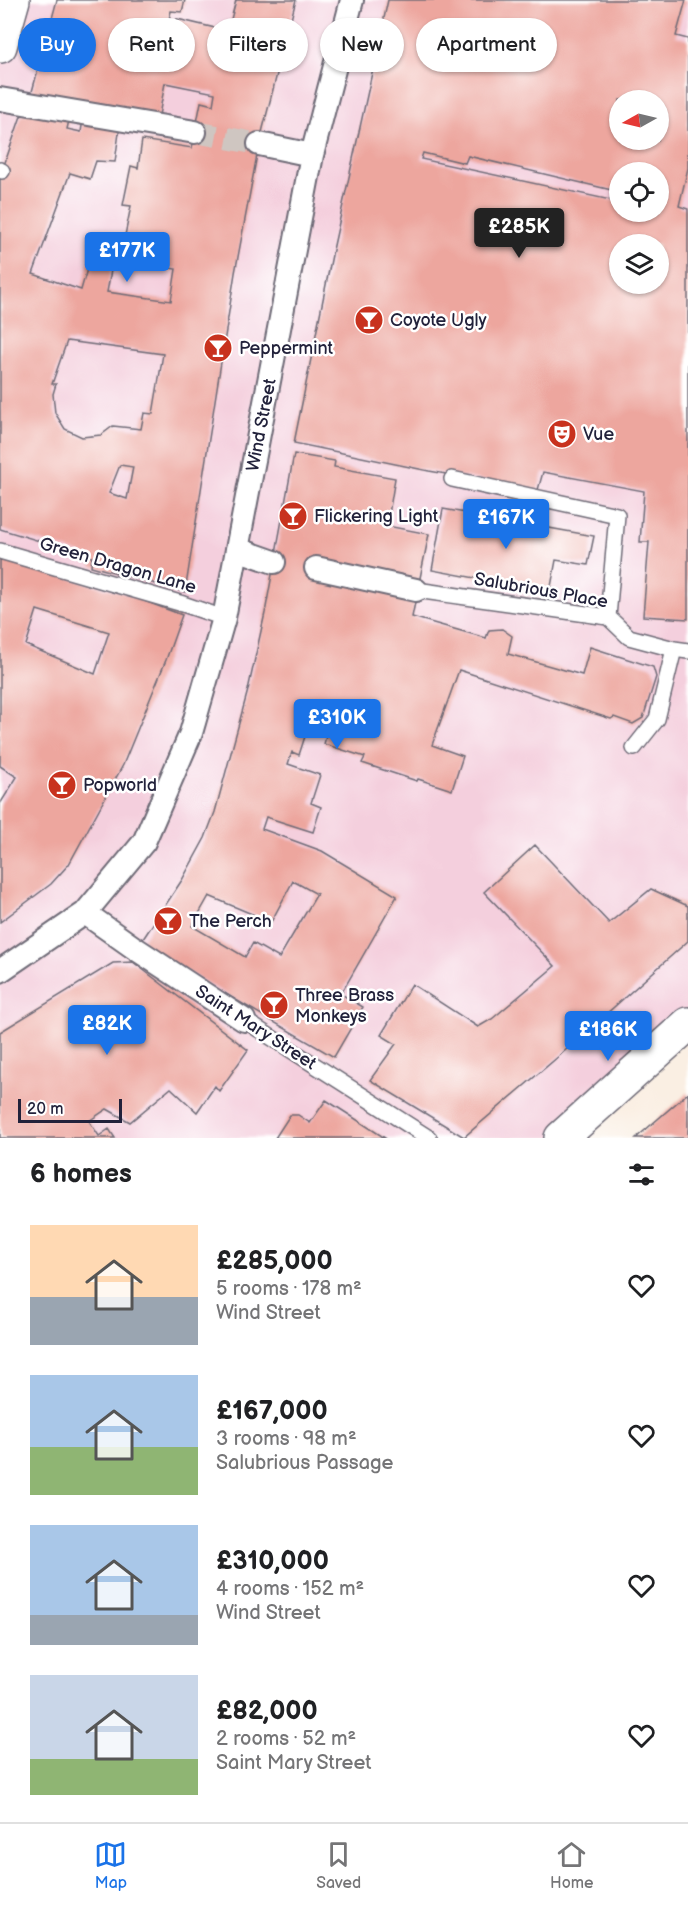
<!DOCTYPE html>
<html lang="en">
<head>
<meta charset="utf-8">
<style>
  :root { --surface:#fff; --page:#f2f2f2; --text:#202124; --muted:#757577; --line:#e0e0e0; --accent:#1a73e8 }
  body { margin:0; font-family:"Balsamiq Sans",sans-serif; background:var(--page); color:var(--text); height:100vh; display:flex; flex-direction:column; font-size:22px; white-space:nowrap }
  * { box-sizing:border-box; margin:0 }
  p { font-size:20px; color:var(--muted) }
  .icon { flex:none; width:33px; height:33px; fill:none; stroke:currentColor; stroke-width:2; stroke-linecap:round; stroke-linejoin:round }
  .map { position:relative; height:1138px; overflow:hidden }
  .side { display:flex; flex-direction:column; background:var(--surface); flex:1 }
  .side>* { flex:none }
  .guide { position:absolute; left:18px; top:18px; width:652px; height:54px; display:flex; gap:12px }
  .needle { width:39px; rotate:262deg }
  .buttons { position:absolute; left:609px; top:90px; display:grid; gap:12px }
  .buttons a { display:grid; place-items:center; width:60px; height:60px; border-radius:50%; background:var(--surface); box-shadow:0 2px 4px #0004; font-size:30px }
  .scale { position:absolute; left:18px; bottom:15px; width:104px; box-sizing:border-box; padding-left:6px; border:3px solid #22223b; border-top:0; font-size:16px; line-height:21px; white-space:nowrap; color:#22223b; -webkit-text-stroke:4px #fff; paint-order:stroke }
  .price { position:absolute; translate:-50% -51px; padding:0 14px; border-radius:6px; background:var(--accent); color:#fff; font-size:20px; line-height:39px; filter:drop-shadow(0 2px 3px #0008) }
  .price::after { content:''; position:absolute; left:50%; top:36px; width:18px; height:14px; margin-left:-9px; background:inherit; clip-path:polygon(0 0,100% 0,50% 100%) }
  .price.selected { background:#222; color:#fff }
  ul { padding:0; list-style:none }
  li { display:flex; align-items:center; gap:18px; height:150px; padding:0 30px }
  li span { display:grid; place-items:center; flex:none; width:168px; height:120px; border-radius:0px; color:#555 }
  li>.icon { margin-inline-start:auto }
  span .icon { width:72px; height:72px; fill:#fffc; stroke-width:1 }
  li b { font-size:26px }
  h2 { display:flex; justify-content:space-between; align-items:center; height:72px; padding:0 30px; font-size:26px }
  .tag { padding:0 21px; border-radius:27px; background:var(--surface); box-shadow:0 2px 4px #0004; font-size:21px; line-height:54px }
  .tag.selected { background:var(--accent); color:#fff }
  .tabs { display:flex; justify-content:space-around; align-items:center; height:84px; border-top:2px solid var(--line); background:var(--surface); font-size:16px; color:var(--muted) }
  .tabs a { display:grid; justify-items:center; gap:3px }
  .tabs .selected { color:var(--accent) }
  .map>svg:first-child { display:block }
</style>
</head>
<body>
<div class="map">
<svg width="688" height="1138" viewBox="0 0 688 1138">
  <rect width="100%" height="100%" fill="#fff"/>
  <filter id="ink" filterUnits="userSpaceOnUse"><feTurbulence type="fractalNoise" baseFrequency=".0167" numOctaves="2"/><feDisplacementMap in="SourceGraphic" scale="12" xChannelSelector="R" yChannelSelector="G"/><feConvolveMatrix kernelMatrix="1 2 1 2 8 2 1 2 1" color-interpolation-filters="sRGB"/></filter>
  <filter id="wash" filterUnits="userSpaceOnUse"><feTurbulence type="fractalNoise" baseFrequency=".008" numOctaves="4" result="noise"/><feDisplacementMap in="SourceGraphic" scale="24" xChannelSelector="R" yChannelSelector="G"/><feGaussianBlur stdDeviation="1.35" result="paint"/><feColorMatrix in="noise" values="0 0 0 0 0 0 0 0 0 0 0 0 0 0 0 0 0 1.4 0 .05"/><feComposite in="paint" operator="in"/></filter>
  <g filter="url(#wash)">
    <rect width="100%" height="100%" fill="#faefe3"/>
    <path fill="#f4cfdd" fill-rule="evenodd" d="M0 0H688V1024L561 1138H0ZM620 100H658V140H620ZM620 172H658V212H620ZM620 244H658V284H620Z"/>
    <g id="blocks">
      <path fill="#eda69e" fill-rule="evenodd" d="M57 0H185L182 12 171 11 167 28 158 26 154 39 170 43 177 19 228 31 236 0H296L259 144 235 273 185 592 91 566 92 557 0 529V177L21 116 33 110 70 116 67 129 81 132 83 119 120 125 115 162 96 161 90 179 70 173 33 274 81 290 93 248 114 254 107 292 171 301 176 269 120 260 131 206 123 205 131 166 138 168 142 140 192 148 201 102 213 105 215 93 165 83 158 121 30 99ZM67 341 163 354 153 414 144 413 141 429 113 426 101 435 82 437 65 429 55 413 53 394 56 384H52ZM120 465 133 467 127 499 109 493Z
        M388 0H686L676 36 688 39V168L679 206 688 209V619L643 616 649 542H640L644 491 543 472 538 490 429 471 294 443 333 250ZM620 100H658V140H620ZM423 153 465 163 468 156 620 192V172H658V212H620V202L421 159ZM620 244H658V284H620Z
        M294 454 335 461 334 467 395 478 387 526 429 534 412 617 486 638 489 630 502 629 512 636 508 654 582 675 590 647 653 667 656 677 643 718 633 724 614 717 611 719 459 670 432 745 463 756 452 790 418 779 417 781 362 763 365 757 324 744 328 729 309 724 299 755 292 752 288 764 320 775 311 803 321 807 313 832 266 817 262 829 322 851 397 896 341 994 363 1007 334 1057 145 947 143 939 182 880 205 838 215 812 248 690 265 613ZM293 881 317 894 279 958 253 943 245 957 192 926 209 896 271 922Z
        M443 509 594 536 588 565 556 560 550 592 432 570Z
        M0 559 123 593 182 615 166 660 123 765 69 864 51 884 0 922V804L17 777 0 766ZM37 610 109 632 95 674 26 645Z
        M535 845 609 923 651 889 688 906V941L559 1056 464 1137 370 1080 396 1044 381 1035 412 984 478 1027 492 1019 555 966 484 892Z
        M133 962 248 1050 219 1091 215 1086 197 1112 171 1088 130 1122 107 1109 89 1121 99 1136 109 1129 115 1138H0V1032L113 963Z
        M688 1093V1138H636Z
        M326 1100 351 1116 385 1138H275L290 1115H298L310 1123Z"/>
    </g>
  </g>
  <g filter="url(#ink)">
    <use href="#blocks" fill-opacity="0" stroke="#6e6a76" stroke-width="1.5"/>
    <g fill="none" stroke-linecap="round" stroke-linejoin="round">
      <path stroke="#cfc6c1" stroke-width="22" stroke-dasharray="22 11" stroke-linecap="butt" d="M195 132 259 144"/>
      <g stroke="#6e6a76" stroke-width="18">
        <path id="service" d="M0 170 2 171
          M452 479 617 515 608 617
          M0 551 183 604 224 618
          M416 590 608 617 629 637 674 649 688 651
          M634 748 657 719 674 649
          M244 1020 429 1138"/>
      </g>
      <g stroke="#6e6a76" stroke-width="26">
        <path id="pedestrian" d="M0 99 195 132
          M259 144 312 155
          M237 549 274 562
          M316 568 416 590
          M85 913 133 947 244 1020
          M0 971 85 913 144 842 191 733 224 618 312 155 352 0"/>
      </g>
      <g stroke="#6e6a76" stroke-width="36">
        <path id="tertiary" d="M0 46 13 0
          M561 1138 688 1024"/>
      </g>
      <use href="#service" stroke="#fff" stroke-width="15"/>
      <use href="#pedestrian" stroke="#fff" stroke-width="22"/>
      <use href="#tertiary" stroke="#fff" stroke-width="33"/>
    </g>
  </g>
  <defs>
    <g id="bar-disc" transform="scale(1.5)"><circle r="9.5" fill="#c8321e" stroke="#fff"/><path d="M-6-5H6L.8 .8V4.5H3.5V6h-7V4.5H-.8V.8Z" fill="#fff"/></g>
    <g id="theatre-disc" transform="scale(1.5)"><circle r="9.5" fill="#c8321e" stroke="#fff"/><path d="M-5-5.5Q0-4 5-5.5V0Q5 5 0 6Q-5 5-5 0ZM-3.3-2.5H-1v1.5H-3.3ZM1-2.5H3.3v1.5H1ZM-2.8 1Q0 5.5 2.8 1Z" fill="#fff"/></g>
  </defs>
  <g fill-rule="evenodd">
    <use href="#bar-disc" x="369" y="320"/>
    <use href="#bar-disc" x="218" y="348"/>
    <use href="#theatre-disc" x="562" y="434"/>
    <use href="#bar-disc" x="293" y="516"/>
    <use href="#bar-disc" x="62" y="785"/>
    <use href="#bar-disc" x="168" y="921"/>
    <use href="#bar-disc" x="274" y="1005"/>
  </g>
  <g text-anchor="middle" stroke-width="5" stroke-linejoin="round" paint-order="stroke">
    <g font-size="18" fill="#22223b" stroke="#fff" text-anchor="start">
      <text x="390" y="326">Coyote Ugly</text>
      <text x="239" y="354">Peppermint</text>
      <text x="583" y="440">Vue</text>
      <text x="314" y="522">Flickering Light</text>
      <text x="83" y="791">Popworld</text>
      <text x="189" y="927">The Perch</text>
      <text x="295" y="1001">Three Brass<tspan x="295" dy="21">Monkeys</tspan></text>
    </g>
    <g font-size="18" fill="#22223b" stroke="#fff">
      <text transform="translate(261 425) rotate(-79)" y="6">Wind Street</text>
      <text transform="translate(118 565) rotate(16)" y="6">Green Dragon Lane</text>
      <text transform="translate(541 590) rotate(10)" y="6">Salubrious Place</text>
      <text transform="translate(256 1027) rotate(33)" y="6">Saint Mary Street</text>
    </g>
  </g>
</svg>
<div class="buttons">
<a><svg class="needle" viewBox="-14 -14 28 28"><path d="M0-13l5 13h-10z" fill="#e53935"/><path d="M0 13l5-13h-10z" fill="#757577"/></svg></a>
<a><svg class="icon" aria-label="locate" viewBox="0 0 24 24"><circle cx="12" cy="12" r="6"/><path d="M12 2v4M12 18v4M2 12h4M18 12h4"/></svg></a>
<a><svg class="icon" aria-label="layers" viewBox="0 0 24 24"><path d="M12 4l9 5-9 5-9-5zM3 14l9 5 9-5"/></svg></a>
</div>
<div class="scale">20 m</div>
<b class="price selected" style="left:519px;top:259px">£285K</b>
<b class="price" style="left:127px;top:283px">£177K</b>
<b class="price" style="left:506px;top:550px">£167K</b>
<b class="price" style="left:337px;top:750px">£310K</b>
<b class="price" style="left:107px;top:1056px">£82K</b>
<b class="price" style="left:608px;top:1062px">£186K</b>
<div class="guide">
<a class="tag selected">Buy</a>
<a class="tag">Rent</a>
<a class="tag">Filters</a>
<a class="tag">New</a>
<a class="tag">Apartment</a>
</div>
</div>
<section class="side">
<h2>6 homes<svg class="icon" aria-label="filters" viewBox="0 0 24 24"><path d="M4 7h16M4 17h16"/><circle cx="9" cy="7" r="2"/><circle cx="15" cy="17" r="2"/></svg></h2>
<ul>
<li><span style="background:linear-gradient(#ffd9b3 60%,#9aa5b1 0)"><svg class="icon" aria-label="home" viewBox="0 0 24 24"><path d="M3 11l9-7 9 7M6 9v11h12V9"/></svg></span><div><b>£285,000</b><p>5 rooms · 178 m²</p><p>Wind Street</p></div><svg class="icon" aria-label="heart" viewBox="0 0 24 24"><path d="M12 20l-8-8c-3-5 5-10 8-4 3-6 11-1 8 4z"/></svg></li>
<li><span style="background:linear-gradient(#a9c7e8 60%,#8fb573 0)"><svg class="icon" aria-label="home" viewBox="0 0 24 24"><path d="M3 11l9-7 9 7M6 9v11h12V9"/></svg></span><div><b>£167,000</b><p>3 rooms · 98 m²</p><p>Salubrious Passage</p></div><svg class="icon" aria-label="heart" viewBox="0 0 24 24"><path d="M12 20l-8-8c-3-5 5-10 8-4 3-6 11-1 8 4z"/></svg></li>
<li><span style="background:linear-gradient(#a9c7e8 75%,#9aa5b1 0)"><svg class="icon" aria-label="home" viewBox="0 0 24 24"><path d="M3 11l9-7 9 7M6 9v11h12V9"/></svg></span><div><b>£310,000</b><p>4 rooms · 152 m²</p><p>Wind Street</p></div><svg class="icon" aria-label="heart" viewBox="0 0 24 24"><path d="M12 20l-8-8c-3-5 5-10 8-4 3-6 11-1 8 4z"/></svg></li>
<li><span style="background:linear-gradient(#c9d6e8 70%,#8fb573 0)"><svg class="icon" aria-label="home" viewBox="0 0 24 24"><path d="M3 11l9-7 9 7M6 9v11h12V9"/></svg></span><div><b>£82,000</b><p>2 rooms · 52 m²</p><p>Saint Mary Street</p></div><svg class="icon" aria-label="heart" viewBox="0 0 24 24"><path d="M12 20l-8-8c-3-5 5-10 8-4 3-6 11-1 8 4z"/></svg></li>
</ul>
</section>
<nav class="tabs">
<a class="selected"><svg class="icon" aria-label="map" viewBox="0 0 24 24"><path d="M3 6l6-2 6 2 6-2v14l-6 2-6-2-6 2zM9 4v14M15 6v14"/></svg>Map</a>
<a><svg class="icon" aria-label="saved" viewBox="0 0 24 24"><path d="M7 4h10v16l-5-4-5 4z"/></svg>Saved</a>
<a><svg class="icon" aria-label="home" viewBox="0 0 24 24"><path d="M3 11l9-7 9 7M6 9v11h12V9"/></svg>Home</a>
</nav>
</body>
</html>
